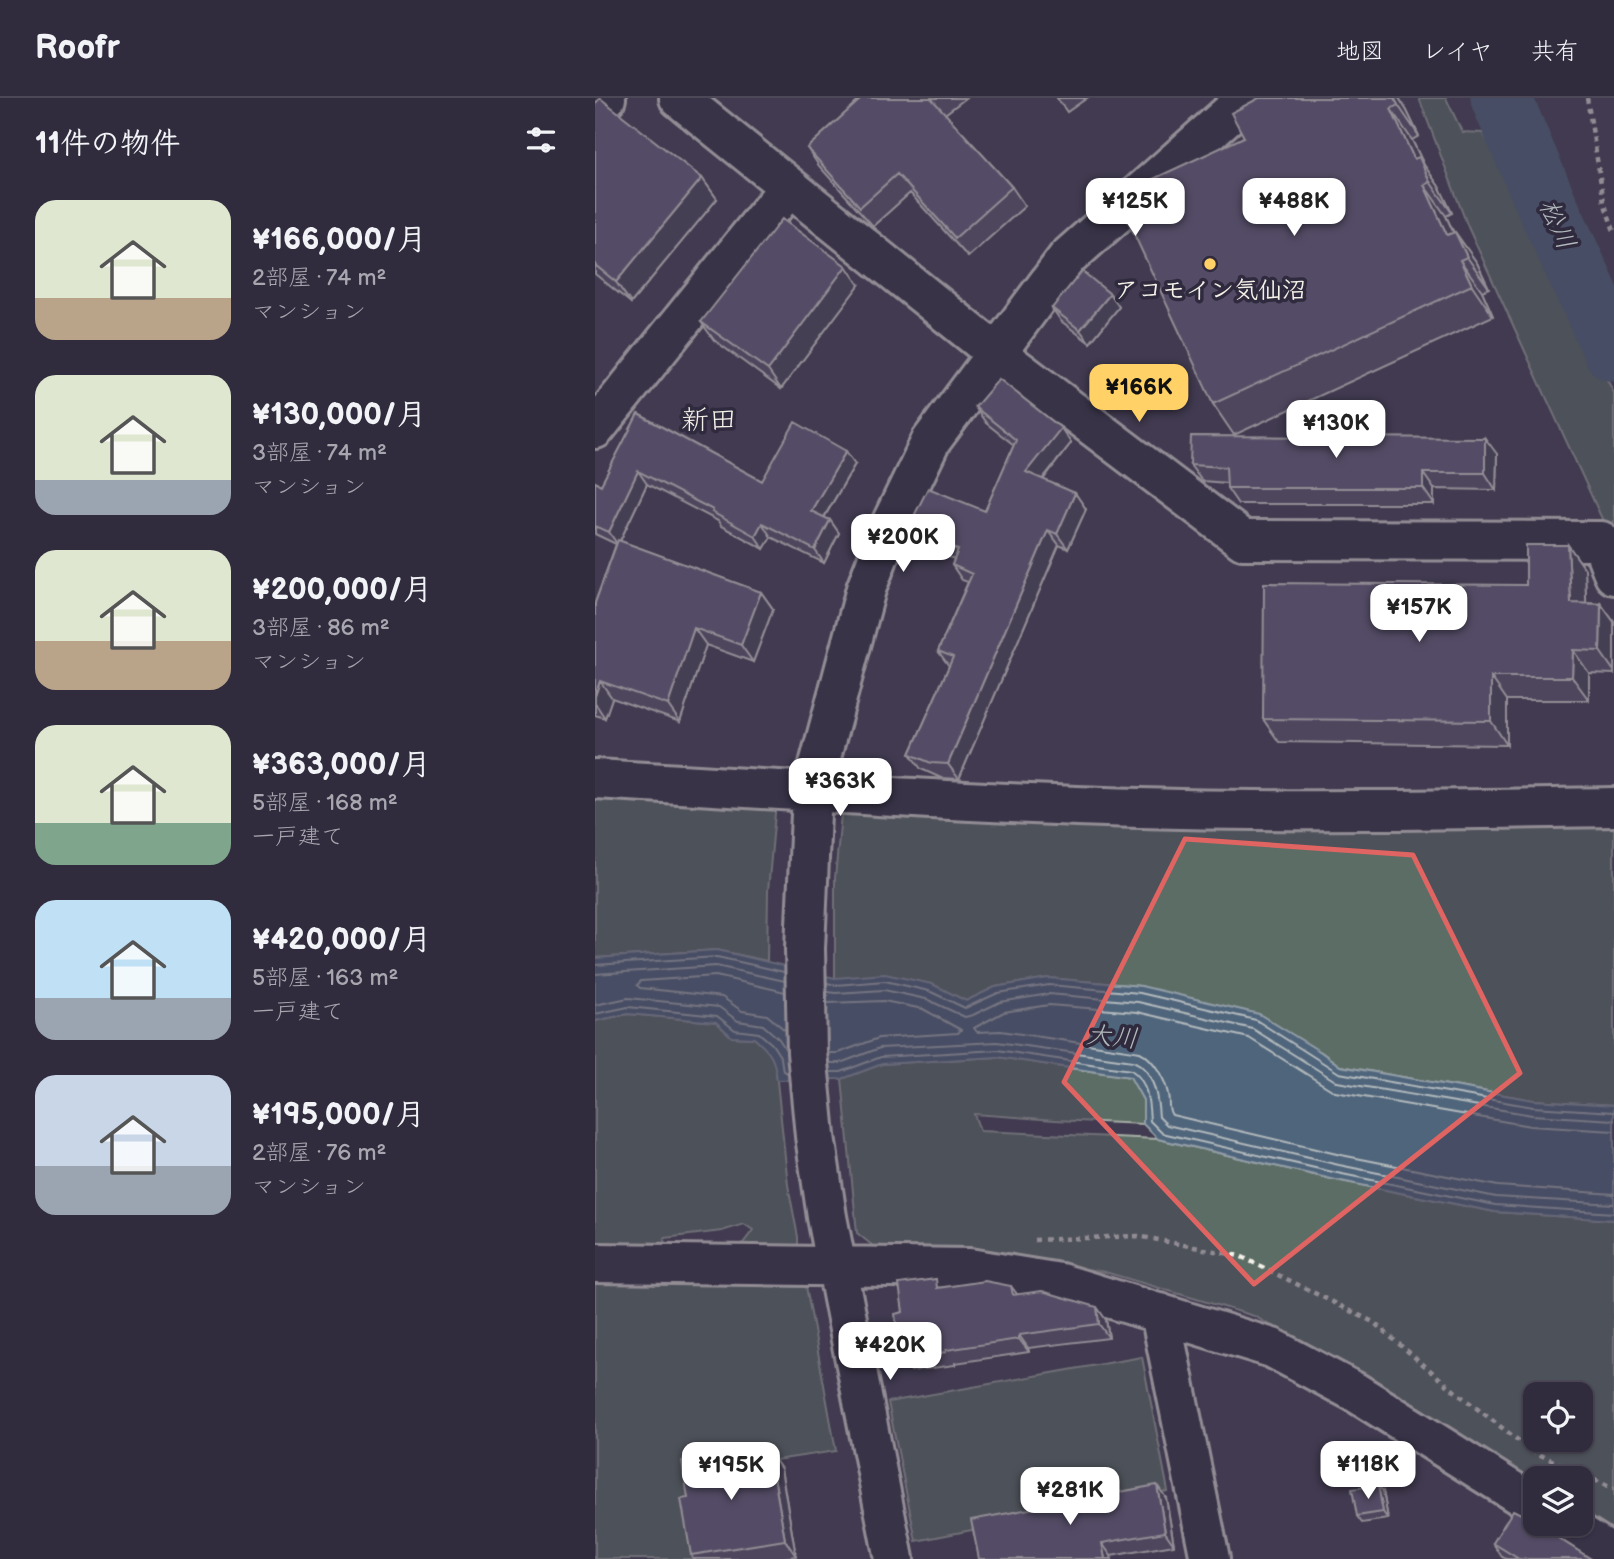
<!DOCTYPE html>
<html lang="ja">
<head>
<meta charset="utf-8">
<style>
  :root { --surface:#312c3d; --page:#3d3848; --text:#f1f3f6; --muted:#a8a7b0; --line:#4c4857; --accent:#ffd166 }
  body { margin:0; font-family:"Balsamiq Sans","Klee One",sans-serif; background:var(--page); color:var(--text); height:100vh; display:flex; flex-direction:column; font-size:26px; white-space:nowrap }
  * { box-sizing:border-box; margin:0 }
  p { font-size:23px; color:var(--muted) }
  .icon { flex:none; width:38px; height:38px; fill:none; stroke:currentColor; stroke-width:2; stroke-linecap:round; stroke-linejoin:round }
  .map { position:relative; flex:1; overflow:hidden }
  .panel { display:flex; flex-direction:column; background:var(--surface); width:595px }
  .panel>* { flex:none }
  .fabs { position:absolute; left:928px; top:1284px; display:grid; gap:14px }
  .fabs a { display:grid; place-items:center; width:70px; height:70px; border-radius:14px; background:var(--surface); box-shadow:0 2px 5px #0004,0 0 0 2px var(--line); font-size:35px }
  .price { position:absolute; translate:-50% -60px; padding:0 16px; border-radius:14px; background:#fff; color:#222; font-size:23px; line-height:46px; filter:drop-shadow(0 2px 4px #0008) }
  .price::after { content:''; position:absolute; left:50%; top:42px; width:21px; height:16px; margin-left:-10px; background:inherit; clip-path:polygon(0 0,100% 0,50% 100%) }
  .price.on { background:var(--accent); color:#111 }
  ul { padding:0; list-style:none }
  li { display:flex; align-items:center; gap:21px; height:175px; padding:0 35px }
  li span { display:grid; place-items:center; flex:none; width:196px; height:140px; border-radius:21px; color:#555 }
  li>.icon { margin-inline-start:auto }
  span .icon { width:84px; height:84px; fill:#fffc; stroke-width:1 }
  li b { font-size:30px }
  h2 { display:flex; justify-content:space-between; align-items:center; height:84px; padding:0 35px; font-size:30px }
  header { display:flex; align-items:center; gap:42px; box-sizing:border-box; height:98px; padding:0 35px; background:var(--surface); border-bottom:2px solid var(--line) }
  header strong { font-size:33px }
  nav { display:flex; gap:38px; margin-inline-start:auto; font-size:24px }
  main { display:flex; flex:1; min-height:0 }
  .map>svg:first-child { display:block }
</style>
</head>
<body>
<header>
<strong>Roofr</strong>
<nav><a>地図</a><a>レイヤ</a><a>共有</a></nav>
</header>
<main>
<section class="panel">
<h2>11件の物件<svg class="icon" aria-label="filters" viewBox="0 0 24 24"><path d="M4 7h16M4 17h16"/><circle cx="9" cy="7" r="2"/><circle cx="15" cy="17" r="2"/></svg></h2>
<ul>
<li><span style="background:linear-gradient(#dfe7d0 70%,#b9a48a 0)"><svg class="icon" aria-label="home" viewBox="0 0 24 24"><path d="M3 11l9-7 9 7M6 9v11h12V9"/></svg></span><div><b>¥166,000/月</b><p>2部屋 · 74 m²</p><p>マンション</p></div></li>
<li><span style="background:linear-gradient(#dfe7d0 75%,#9aa5b1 0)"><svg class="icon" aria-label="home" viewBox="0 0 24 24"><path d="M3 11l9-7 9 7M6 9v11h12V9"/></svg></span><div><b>¥130,000/月</b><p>3部屋 · 74 m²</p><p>マンション</p></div></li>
<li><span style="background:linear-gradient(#dfe7d0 65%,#b9a48a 0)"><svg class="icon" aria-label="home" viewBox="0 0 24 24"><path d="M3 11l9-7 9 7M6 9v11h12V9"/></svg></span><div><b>¥200,000/月</b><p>3部屋 · 86 m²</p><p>マンション</p></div></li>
<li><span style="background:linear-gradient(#dfe7d0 70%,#7fa58c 0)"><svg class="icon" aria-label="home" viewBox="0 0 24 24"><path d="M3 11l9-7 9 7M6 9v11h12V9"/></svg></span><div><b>¥363,000/月</b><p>5部屋 · 168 m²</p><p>一戸建て</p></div></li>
<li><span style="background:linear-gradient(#bfe0f5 70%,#9aa5b1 0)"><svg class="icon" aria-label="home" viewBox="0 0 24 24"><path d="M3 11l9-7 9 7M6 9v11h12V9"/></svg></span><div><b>¥420,000/月</b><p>5部屋 · 163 m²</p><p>一戸建て</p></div></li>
<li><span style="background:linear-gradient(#c9d6e8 65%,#9aa5b1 0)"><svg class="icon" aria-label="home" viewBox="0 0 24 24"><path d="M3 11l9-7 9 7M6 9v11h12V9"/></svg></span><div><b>¥195,000/月</b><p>2部屋 · 76 m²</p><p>マンション</p></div></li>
</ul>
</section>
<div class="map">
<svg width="1019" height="1461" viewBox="0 0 1019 1461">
  <rect width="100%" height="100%" fill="#413b51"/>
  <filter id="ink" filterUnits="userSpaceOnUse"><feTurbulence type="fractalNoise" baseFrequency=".0143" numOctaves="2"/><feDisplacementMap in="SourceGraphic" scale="14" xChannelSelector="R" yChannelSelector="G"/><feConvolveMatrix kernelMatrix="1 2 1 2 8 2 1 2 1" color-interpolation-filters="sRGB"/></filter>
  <g filter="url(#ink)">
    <path fill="#5b6d65" stroke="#a8afa6" stroke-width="2" fill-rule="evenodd" d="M824 0H851L867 34 888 35 944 133 994 248 1019 295V447L873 129Z
      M0 693 181 704 173 793 172 863 122 852 0 860Z
      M247 706 1019 724V1007L938 1002 745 968 726 954 546 888 453 880 400 889 371 903 337 886 240 880V780Z
      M33 916 121 924 137 939 159 940 172 951 180 964 193 1087 203 1139V1152L146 1148 158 1132 149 1126 127 1133 70 1140 67 1156 0 1155V923Z
      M402 959 536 979 548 1002V1026L460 1022 379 1016 385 1033 563 1041 741 1082 900 1114 1019 1122V1439L985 1418V1381H940V1388L800 1297 659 1218 510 1174 365 1152 288 1156 262 1135 247 981 287 966ZM940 1297H985V1342H940Z
      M0 1178 211 1188 241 1353 93 1375 105 1461H0Z
      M547 1259 573 1393 321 1443 293 1304Z"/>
    <path fill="#50657b" stroke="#929da7" stroke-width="2" d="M122 852 240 880 290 876 337 886 371 903 400 889 453 880 546 888 664 916 726 954 745 968 938 1002 1019 1007V1122L900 1114 741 1082 563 1041 548 1026V1002L535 979 402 959 287 966 247 981 182 982C180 960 175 954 159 940L137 939 121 924 33 916 0 923V860Z"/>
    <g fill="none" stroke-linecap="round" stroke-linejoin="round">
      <path stroke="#b2b9bc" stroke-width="2" d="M0 867 122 859 189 874
        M0 876 121 868 190 883
        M232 885 241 887 290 883 334 893 370 910 403 895 454 887 545 895 661 922 744 975 938 1009 1019 1014
        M190 894 121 878 46 883 42 887 45 890 127 899 147 913 172 917 191 933
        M232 894 241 895 289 892 331 901 370 919 378 917 405 904 454 896 543 904 658 931 742 984 937 1017 1019 1022
        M232 905 289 903 328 911 366 932 363 935 284 940 243 955H233
        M0 907 33 900 124 909 143 923 168 927 184 941 191 952
        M0 916 33 909 122 918 140 932 164 935 177 946 186 960 188 973 193 975
        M234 965H245L285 950 402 944 538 963C559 971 563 1000 564 1019L572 1027 744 1067 901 1099 1019 1106
        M235 974H246L286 959 402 952 536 972C553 982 554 1005 555 1023L567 1035 742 1075 900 1107 1019 1115
        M1019 1033 935 1028 740 994 654 940 542 914 454 907 409 914 379 930 382 934 406 933 545 954C559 961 570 981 573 996 575 1004 572 1011 577 1017L746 1057 903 1088 1019 1096"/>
      <path stroke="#50657b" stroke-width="61" d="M906 0 954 112 1019 253"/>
      <g stroke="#f4f1e8" stroke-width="44">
        <path id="minor" d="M84 0 402 256 648 442 1006 443 1019 477
          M0 9 11 0
          M0 331 194 89
          M0 681C195 692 390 707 586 711 730 714 875 711 1019 709
          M0 1165 374 1170 465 1185 677 1250 760 1294 940 1407
          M565 1215 615 1461
          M970 1426 1019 1457
          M299 1461 232 1119 220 1038 212 954 210 850 217 693 271 491 296 426 336 343 472 160 652 0"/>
      </g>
      <path stroke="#f4f1e8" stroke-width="4.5" stroke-dasharray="5 5" stroke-linecap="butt" d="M992 0 1009 104 1019 133
        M439 1142 543 1138 645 1158 778 1224 862 1295 937 1353 1019 1391"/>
      <use href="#minor" stroke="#2f2a3d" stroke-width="38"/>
    </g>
    <path fill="#5d546e" stroke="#f4f1e8" stroke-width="2" d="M267 0H371L350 16 417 89 430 108 373 159 315 95 278 128 224 68 212 50Z
      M462 0H492L472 14Z
      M804 0 812 13 824 38 817 42 829 67 845 90 857 115 851 118 859 135 860 134 882 165 894 190 887 193 898 218 639 337 618 306 534 104 649 39Z
      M0 6 107 80 122 101 36 205 0 176Z
      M264 187 186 291 119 242 106 224Z
      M515 196 524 209 495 245 466 223 457 210Z
      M380 309 466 330 476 345 448 382 480 395 491 411 473 451 464 447 364 681 346 680 326 671 315 656 354 568 343 553 373 484 367 482 357 467 359 461 323 447 312 432 390 413 419 347 391 325Z
      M43 316 167 383 260 366 229 420 235 422 244 435 229 465 176 439 169 451 126 428 123 423 52 386 25 443 166 494 178 511 158 564 111 547 85 624 17 600 10 620 0 617V505L21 446 0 436V384L6 387Z
      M902 356 901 392 839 391V406H643L632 390V385L607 383 595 367Z
      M973 447 990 471 991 505 1006 506 1019 524V576L994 575V602H912V647L684 644 668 621 931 487Z
      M416 1188 422 1196 511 1222 514 1240 433 1250 434 1254 360 1265V1267L316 1273 306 1260 308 1214 347 1190Z
      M151 1352 155 1358 175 1355 186 1371 201 1458 183 1461H98L96 1457 93 1400Z
      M788 1393 793 1421 767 1425 762 1418Z
      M571 1400 579 1447 516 1458 384 1461Z
      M949 1431 996 1461H911L907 1459 898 1445Z"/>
    <path fill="#4c455a" stroke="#f4f1e8" stroke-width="2" d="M799 0H804L812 13 824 38 803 7Z
      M796 11 817 42 829 67 845 90 857 115 819 61Z
      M107 80 122 101 36 205 21 184Z
      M829 87 851 118 870 160 852 137Z
      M860 134 882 165 894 190 872 159Z
      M865 162 887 193 898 218 877 187Z
      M251 168 264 187 186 291 173 272Z
      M515 196 524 209 495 245 485 232Z
      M466 330 476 345 441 389 431 374Z
      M890 340 902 356 901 392 890 375Z
      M251 353 260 366 225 426 216 413Z
      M43 373 52 386 23 447 14 434Z
      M828 375 839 391V406L828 390Z
      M480 395 491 411 473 451 462 436Z
      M235 422 244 435 229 465 220 452Z
      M167 425 176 439 169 451 160 438Z
      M453 432 464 447 364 681 353 666Z
      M973 447 990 471 992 528 976 505Z
      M166 494 178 511 158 564 146 547Z
      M1006 506 1019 524V573L1005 553Z
      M99 530 111 547 85 624 73 607Z
      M978 552 994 575V602L977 579Z
      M896 579 912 602V647L896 623Z
      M5 583 17 600 10 620 0 605V598Z
      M502 1209 511 1222 514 1240 504 1226Z
      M424 1237 433 1250 434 1254 424 1241Z
      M175 1355 186 1371 201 1458 190 1442Z
      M562 1387 571 1400 579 1447 570 1434Z
      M783 1387 788 1393 793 1421 788 1414Z
      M507 1445 516 1458 517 1461H510Z"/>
    <path fill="#6c6280" stroke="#f4f1e8" stroke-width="2" d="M5 0 107 80 21 184 0 167V6Z
      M267 0H336L417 89 360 140 302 76 265 109 212 50Z
      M664 0H799L803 7 796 11 819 61 824 59 835 84 829 87 852 137 860 134 872 159 865 162 877 187 618 306 526 108 534 104 530 94 649 39 636 15Z
      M187 121 251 168 173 272 106 224Z
      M487 173 515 196 485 232 457 210Z
      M404 281 466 330 431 374 480 395 462 436 453 432 353 666 336 665 315 656 358 559 343 553 377 476 357 467 363 452 312 432 333 390 390 413 421 342 380 309Z
      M43 316 167 383 200 324 251 353 216 413 235 422 220 452 167 425 160 438 117 414 118 412 43 373 14 434 0 428V384L6 387Z
      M596 338 890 340V375H828V390H632L631 369 595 367Z
      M23 442 166 494 146 547 99 530 73 607 5 583 0 598V505Z
      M931 447H973L976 505 1006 506 1005 553 978 552 977 579H896V623L668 621 669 485 931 487Z
      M341 1181 342 1190 390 1183 416 1188 418 1197 447 1193 502 1209 504 1226 424 1237V1241L351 1252V1254L306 1260 300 1216 308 1214 304 1186Z
      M151 1352 152 1358 175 1355 190 1442 96 1457 86 1401 93 1400 87 1363Z
      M562 1387 570 1434 507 1445 510 1461H384L376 1422Z
      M783 1387 788 1414 762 1418 757 1391Z
      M918 1412 940 1423V1426H944L949 1431 996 1461H924L898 1445Z"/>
  </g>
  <path d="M0 0H1019V1461H0ZM590 741 818 757 925 975 659 1186 469 984Z" fill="#413b51" fill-opacity=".55" fill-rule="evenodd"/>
  <path fill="none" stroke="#df6462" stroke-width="5" stroke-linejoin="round" d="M590 741 818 757 925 975 659 1186 469 984Z"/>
  <circle fill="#ffd166" stroke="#2f2a3d" stroke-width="2.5" cx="615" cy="166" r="7"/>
  <g text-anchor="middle" stroke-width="7" stroke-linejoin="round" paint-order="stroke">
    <g font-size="24" font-weight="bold" fill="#f4f1e8" stroke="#2f2a3d">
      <text x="615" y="200">アコモイン気仙沼</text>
    </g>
    <g font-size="26" font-style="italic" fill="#b2b9bc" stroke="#2f2a3d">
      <text transform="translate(963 126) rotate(66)" y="9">松川</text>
      <text transform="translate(517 938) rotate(5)" y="9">大川</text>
    </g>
    <g font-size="28" fill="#f4f1e8" stroke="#2f2a3d">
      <text x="114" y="331">新田</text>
    </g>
  </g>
</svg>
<div class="fabs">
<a><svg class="icon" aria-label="locate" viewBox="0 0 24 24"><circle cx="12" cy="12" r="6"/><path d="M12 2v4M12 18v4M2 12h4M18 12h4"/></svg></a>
<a><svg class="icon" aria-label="layers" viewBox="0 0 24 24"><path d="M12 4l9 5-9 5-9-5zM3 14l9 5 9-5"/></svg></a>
</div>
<b class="price" style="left:540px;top:140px">¥125K</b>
<b class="price" style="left:699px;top:140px">¥488K</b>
<b class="price on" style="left:544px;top:326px">¥166K</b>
<b class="price" style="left:741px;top:362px">¥130K</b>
<b class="price" style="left:308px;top:476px">¥200K</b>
<b class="price" style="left:824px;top:546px">¥157K</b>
<b class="price" style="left:245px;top:720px">¥363K</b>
<b class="price" style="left:295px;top:1284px">¥420K</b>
<b class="price" style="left:773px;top:1403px">¥118K</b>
<b class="price" style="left:136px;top:1404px">¥195K</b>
<b class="price" style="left:475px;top:1429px">¥281K</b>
</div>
</main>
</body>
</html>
